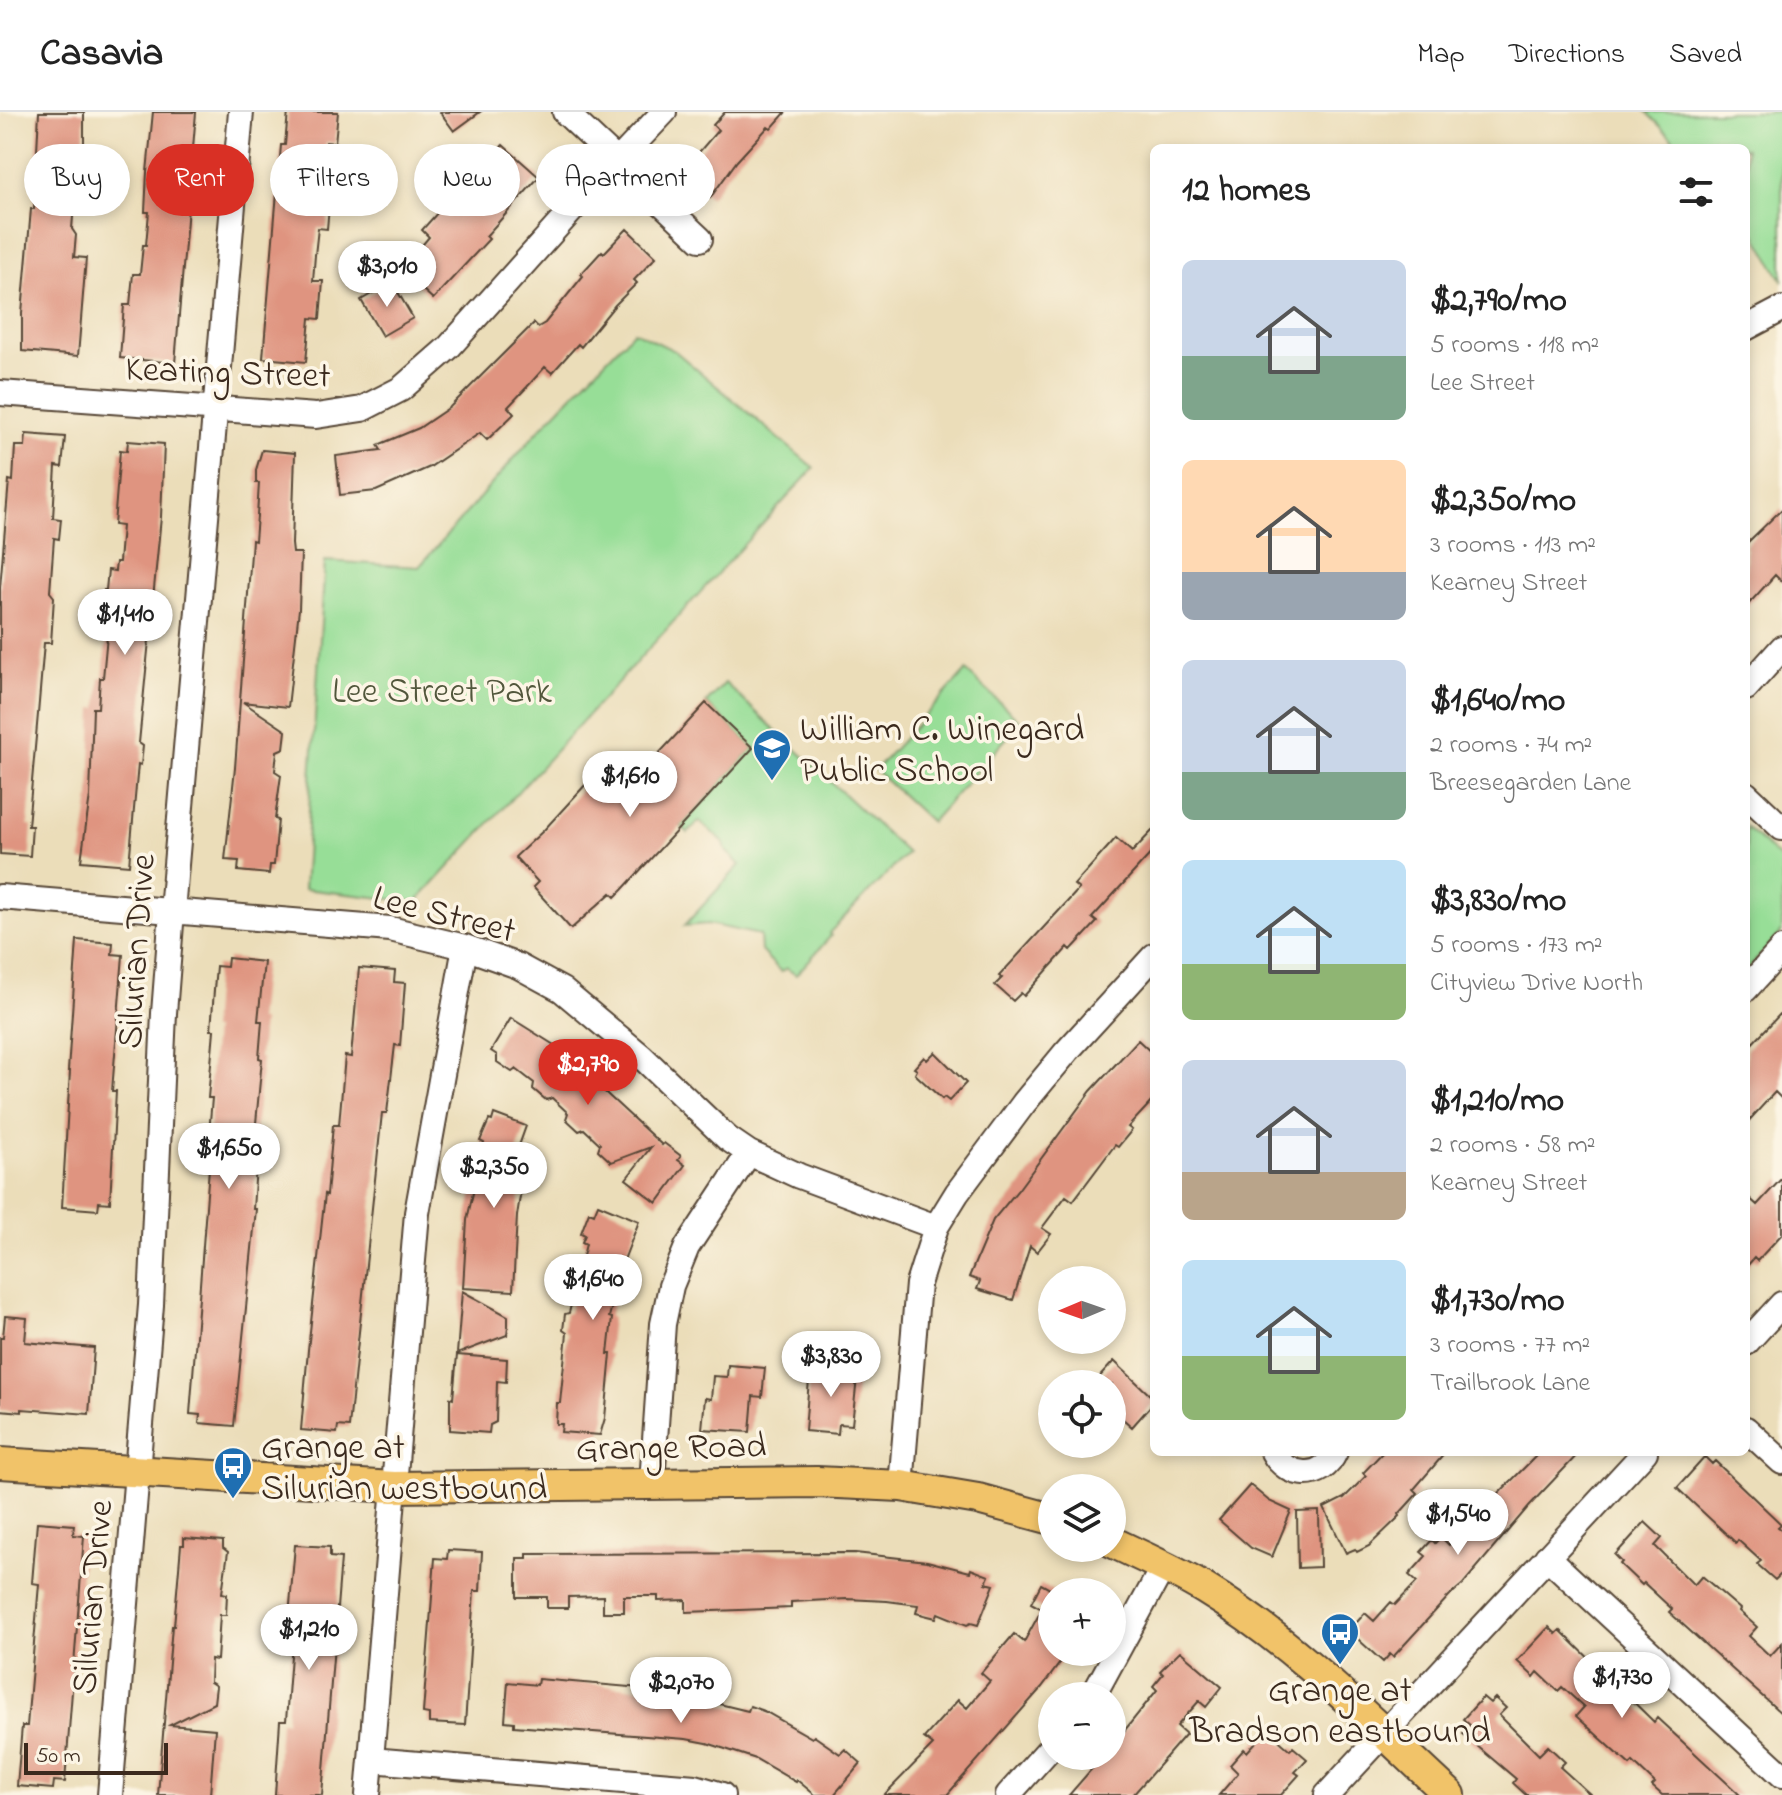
<!DOCTYPE html>
<html lang="en">
<head>
<meta charset="utf-8">
<style>
  :root { --surface:#fff; --page:#f2f2f2; --text:#222; --muted:#767676; --line:#e0e0e0; --accent:#d93025 }
  body { margin:0; font-family:"Indie Flower",sans-serif; background:var(--page); color:var(--text); height:100vh; display:flex; flex-direction:column; font-size:30px; white-space:nowrap }
  * { box-sizing:border-box; margin:0 }
  p { font-size:26px; color:var(--muted) }
  .icon { flex:none; width:44px; height:44px; fill:none; stroke:currentColor; stroke-width:2; stroke-linecap:round; stroke-linejoin:round }
  .map { position:relative; flex:1; overflow:hidden }
  .side { position:absolute; left:1150px; top:32px; width:600px; height:1312px; display:flex; flex-direction:column; background:var(--surface); border-radius:12px; box-shadow:0 4px 12px #0003 }
  .side>* { flex:none }
  .guide { position:absolute; left:24px; top:32px; width:760px; height:72px; display:flex; gap:16px }
  .needle { width:52px; rotate:268deg }
  .fabs { position:absolute; left:1038px; top:1154px; display:grid; gap:16px }
  .fabs a { display:grid; place-items:center; width:88px; height:88px; border-radius:50%; background:var(--surface); box-shadow:0 4px 12px #0003; font-size:40px }
  .scale { position:absolute; left:24px; bottom:20px; width:144px; box-sizing:border-box; padding-left:8px; border:4px solid #3b2a1e; border-top:0; font-size:22px; line-height:28px; white-space:nowrap; color:#3b2a1e; -webkit-text-stroke:6px #fcf5e5; paint-order:stroke }
  .price { position:absolute; translate:-50% -68px; padding:0 18px; border-radius:28px; background:#fff; color:#222; font-size:26px; line-height:52px; filter:drop-shadow(0 2px 4px #0008) }
  .price::after { content:''; position:absolute; left:50%; top:48px; width:24px; height:18px; margin-left:-12px; background:inherit; clip-path:polygon(0 0,100% 0,50% 100%) }
  .price.current { background:var(--accent); color:#fff }
  ul { padding:0; list-style:none }
  li { display:flex; align-items:center; gap:24px; height:200px; padding:0 32px }
  li span { display:grid; place-items:center; flex:none; width:224px; height:160px; border-radius:12px; color:#555 }
  li>.icon { margin-inline-start:auto }
  span .icon { width:96px; height:96px; fill:#fffc; stroke-width:1 }
  li b { font-size:34px }
  h2 { display:flex; justify-content:space-between; align-items:center; height:96px; padding:0 32px; font-size:34px }
  .chip { padding:0 28px; border-radius:36px; background:var(--surface); box-shadow:0 4px 12px #0003; font-size:28px; line-height:72px }
  .chip.current { background:var(--accent); color:#fff }
  header { display:flex; align-items:center; gap:48px; box-sizing:border-box; height:112px; padding:0 40px; background:var(--surface); border-bottom:2px solid var(--line) }
  header strong { font-size:38px }
  nav { display:flex; gap:44px; margin-inline-start:auto; font-size:28px }
  .map>svg:first-child { display:block }
</style>
</head>
<body>
<header>
<strong>Casavia</strong>
<nav><a>Map</a><a>Directions</a><a>Saved</a></nav>
</header>
<div class="map">
<svg width="1782" height="1683" viewBox="0 0 1782 1683">
  <rect width="100%" height="100%" fill="#fcf5e5"/>
  <filter id="ink" filterUnits="userSpaceOnUse"><feTurbulence type="fractalNoise" baseFrequency=".0125" numOctaves="2"/><feDisplacementMap in="SourceGraphic" scale="16" xChannelSelector="R" yChannelSelector="G"/><feConvolveMatrix kernelMatrix="1 2 1 2 8 2 1 2 1" color-interpolation-filters="sRGB"/></filter>
  <filter id="wash" filterUnits="userSpaceOnUse"><feTurbulence type="fractalNoise" baseFrequency=".006" numOctaves="4" result="noise"/><feDisplacementMap in="SourceGraphic" scale="32" xChannelSelector="R" yChannelSelector="G"/><feGaussianBlur stdDeviation="1.8" result="paint"/><feColorMatrix in="noise" values="0 0 0 0 0 0 0 0 0 0 0 0 0 0 0 0 0 1.4 0 .05"/><feComposite in="paint" operator="in"/></filter>
  <g filter="url(#wash)">
    <rect width="100%" height="100%" fill="#ebddb9"/>
    <path fill="#97de97" stroke="#69845a" stroke-width="2" d="M1646 0H1782V168L1755 121 1746 112V36H1682Z
      M634 219 675 239 814 356 417 790 304 777 325 449 419 455 538 319Z
      M966 559 1021 610 931 710 875 658Z
      M725 571 907 741 829 821 831 824 796 863 786 856 781 860 761 839 760 823 708 812 684 814 740 753 726 739 724 731 699 709 688 721 681 714 753 636 706 591Z
      M1746 715 1782 749V820L1746 859Z"/>
    <g id="blocks">
      <path fill="#df9480" d="M39 0H84V55H81L78 92H74L72 117 76 123 74 145 86 146 78 244 22 239V201L31 97H34Z
        M153 0H196L175 251 120 246 124 193H130L133 162H140L143 133H146L149 100H145L147 60Z
        M288 0H338L335 31 326 30 322 82 330 83 327 117 318 116 315 143 313 169H323L320 207 310 206 306 250 263 246 281 33H285Z
        M440 0H480L454 19Z
        M725 0H786L771 17 768 15 737 49 710 86 677 56 690 42 694 46 718 18 713 13Z
        M503 33 539 65 486 124 489 127 433 187 401 158 429 125 422 118 447 90 452 94 486 57 483 54Z
        M627 117 656 145 634 168 637 171 615 193 581 235 578 232 552 261 545 255 527 275 508 295 514 302 487 328 480 321 430 355 376 379 340 383 336 344 381 338 378 333 419 316 450 295 534 211 538 215 545 211 583 164 581 162 602 139 604 141Z
        M392 170 413 206 382 224 361 188Z
        M26 322 65 325 62 355 56 354 53 406 61 407 59 427 54 426 50 480 54 485 51 531H44L38 602 28 714H32L30 744 0 742V476L9 368 13 369 15 334H25Z
        M128 329 164 332 161 405 139 631 143 634 141 653 138 652 129 753 81 749 90 684 93 596H98L100 566H103L107 523H104L106 502H102L104 478H106L108 458 115 459 116 450H119L122 414 114 413 120 338 127 339Z
        M262 338 295 341 292 432 293 441H301L299 497 288 595 243 590 286 619 284 636 277 639 275 659 281 663 275 707 278 708 274 753H270L269 762 238 759 239 749 225 748 235 656 252 428 255 429 257 404 259 371H256V358Z
        M1782 397V470L1775 463 1746 495V432Z
        M706 591 753 636 622 778 615 785 611 781 571 817 533 775 538 770 515 745 544 718 588 670 613 691Z
        M1154 717V738L1092 806 1097 810 1071 838 1068 835 1024 884 1021 881 1013 889 995 873 1002 866 999 864 1079 777 1074 773 1116 726 1132 740Z
        M77 828 113 831 112 842 123 843 112 979H116L110 1091 99 1090 98 1098 62 1095 70 959H68Z
        M228 846 264 850 258 909H262L259 946 262 947 252 1054H256L253 1097H256L234 1314 199 1311 200 1303 190 1302 209 1056H206L212 986H208L214 918H211L214 878 216 854 227 855Z
        M359 856 395 859 394 870 405 871 400 934 395 933 387 1001H382L349 1315 338 1314 337 1321 301 1318 308 1238 325 1082 327 1083 333 1013H339L345 944 351 945Z
        M1782 900V987L1775 980 1746 1012V938Z
        M511 906 554 933 662 1033 664 1031 681 1044 678 1048 685 1053 657 1091 626 1067 651 1035 611 1050 598 1038 600 1032 584 1017 579 1019 566 1007 568 1001 552 986 546 988 533 977 534 971 516 957 512 960 497 950V943L491 939Z
        M1138 928 1154 943V987L1128 1015 1132 1018 1118 1035 1115 1033 1073 1089 1066 1084 1042 1116 1051 1122 1037 1140 1030 1134 1013 1188 977 1177 980 1169 969 1165 993 1108 1018 1078 1091 979Z
        M935 940 966 971 949 989 944 985 942 987 915 962 917 958 914 956 924 945 927 948Z
        M494 1002 526 1014 510 1059 519 1060 518 1068 522 1071 517 1104 513 1179 463 1176 467 1108 484 1031 480 1029 489 1008 492 1009Z
        M1782 1066V1122L1757 1149 1754 1146 1746 1155V1083L1757 1093Z
        M598 1092 639 1109 624 1148 609 1205 612 1206 608 1242H611L605 1306 600 1323 561 1320 562 1312H556L557 1291H560L567 1221 563 1218 565 1202 569 1201 586 1132 582 1130 585 1123 581 1121 589 1100 594 1102Z
        M462 1179 508 1204V1213L507 1223 457 1242Z
        M5 1204 27 1206 25 1230 94 1236 89 1302 22 1297V1300L0 1298V1225H3Z
        M457 1243 507 1247 506 1270 497 1269 496 1310 490 1313 489 1321 450 1318V1286L453 1287Z
        M1114 1249 1154 1287V1290L1132 1315 1112 1297V1272H1093Z
        M728 1253 765 1256 762 1285 753 1284 750 1320 702 1317 705 1286 711 1287 713 1264 727 1265Z
        M810 1254 858 1256 852 1313 839 1312 838 1322 805 1319Z
        M1383 1340H1446L1414 1377 1418 1381 1399 1402 1400 1404 1369 1434 1357 1440 1355 1437 1346 1441 1324 1396 1344 1386 1366 1364 1363 1361Z
        M1540 1340H1580L1529 1394 1463 1472 1449 1484 1393 1545 1390 1542 1383 1550 1349 1519 1365 1501 1374 1509 1391 1490 1395 1493 1417 1470 1409 1463 1426 1444 1421 1440 1432 1428 1435 1431 1441 1425 1449 1433 1475 1402 1469 1396 1479 1385 1487 1393Z
        M1705 1345 1712 1352 1715 1349 1781 1412 1778 1415 1782 1418V1461L1775 1468 1757 1452 1761 1449 1738 1428 1736 1431 1677 1376Z
        M1250 1373 1269 1389 1291 1399 1272 1445 1251 1436 1219 1408Z
        M1319 1399 1320 1455 1298 1456 1297 1400Z
        M37 1410 74 1413 73 1423 84 1424 65 1670 54 1669 53 1677 17 1674 22 1614H27L39 1472 32 1471Z
        M1645 1410 1662 1426 1655 1434 1694 1473 1702 1464 1740 1497 1739 1499 1757 1515 1749 1524 1770 1544 1782 1531V1602L1669 1500 1672 1497 1644 1471 1642 1473 1620 1452 1622 1450 1615 1443Z
        M184 1426 223 1429V1436L228 1440 222 1481 227 1482 226 1503H220L217 1548 211 1547 210 1570 216 1574 214 1591 170 1613 215 1617 210 1683H158L172 1514H174L181 1433H184Z
        M295 1433 330 1435V1445L341 1446 322 1683H275L280 1609H286L293 1517H288Z
        M448 1438 482 1440 480 1479H474L465 1613 429 1611V1602L423 1601 435 1446 447 1447Z
        M855 1441 927 1449 970 1460 971 1457 989 1464 986 1471 994 1473 978 1513 971 1511 967 1513 938 1501 936 1506 916 1501 918 1493 887 1489 847 1487 791 1490V1496L686 1500V1488L658 1489V1484H624V1500H603V1484L568 1485V1496H547V1485H517V1446H527V1442Z
        M1041 1472 1052 1478V1540H1068L1042 1575 947 1683H884L933 1633 924 1626 958 1588 967 1596 990 1569 981 1561 1014 1522 1024 1530 1042 1497 1031 1491Z
        M1549 1515 1556 1522 1560 1518 1654 1610 1657 1606 1740 1683H1662L1652 1674 1655 1671 1633 1650 1630 1653 1576 1604 1584 1595 1562 1575 1558 1579 1538 1560 1534 1565 1517 1549Z
        M1180 1539 1222 1575 1206 1595 1199 1589 1177 1614 1186 1622 1133 1683H1069L1103 1644H1112V1634L1157 1578 1153 1574 1163 1562 1160 1559Z
        M538 1567 652 1577 653 1569 673 1571V1578L704 1582 703 1588 748 1599 750 1594 766 1600 812 1626 814 1624 840 1642 845 1637 861 1651 834 1683H815L797 1668 796 1670 756 1647 707 1631 686 1627 514 1614V1610L505 1609 508 1570 537 1573Z
        M1483 1585 1490 1591 1495 1586 1506 1596 1499 1603 1539 1643 1548 1634 1565 1650 1560 1655 1591 1683H1526L1513 1671 1516 1667 1463 1622 1471 1614 1463 1607Z
        M1267 1618 1290 1638 1293 1635 1307 1647 1295 1660 1299 1663 1281 1683H1219L1238 1661 1230 1653 1244 1637 1247 1640Z"/>
    </g>
  </g>
  <g filter="url(#ink)">
    <use href="#blocks" fill-opacity="0" stroke="#554535" stroke-width="2"/>
    <g fill="none" stroke-linecap="round" stroke-linejoin="round">
      <g stroke="#554535" stroke-width="28">
        <path id="minor" d="M565 0 700 127
          M1746 216 1782 197
          M0 281 316 304 362 297 401 277 449 235 579 90 664 0
          M1746 576 1782 536
          M1746 682 1782 716
          M0 785 390 817 465 835 518 854 562 878 641 944 727 1026 749 1041 799 1064 936 1115
          M1746 877 1782 837
          M1746 1231 1782 1192
          M1746 1317 1782 1350
          M1273 1340C1287 1366 1322 1370 1335 1340
          M652 1371 663 1212 671 1174 687 1135 749 1041
          M901 1374 918 1172 936 1115 957 1081 1024 991 1067 939 1154 844
          M1547 1445 1782 1663
          M1093 1584 1163 1455
          M371 1648 695 1675 722 1683
          M110 1683 151 1193 164 901 172 799 241 0
          M368 1683 417 1101 465 835
          M1008 1683 1052 1634
          M1327 1683 1645 1340"/>
      </g>
      <g stroke="#554535" stroke-width="34">
        <path id="major" d="M0 1351 394 1375 817 1370 901 1374 978 1387 1052 1407
          M1112 1430C1143 1445 1176 1459 1205 1477 1296 1532 1372 1611 1450 1683"/>
      </g>
      <use href="#minor" stroke="#fff" stroke-width="24"/>
      <use href="#major" stroke="#f1c369" stroke-width="30"/>
    </g>
  </g>
  <defs>
    <g id="school-pin" transform="scale(2)"><path d="M0 17L-7.5 6A9.5 9.5 0 1 1 7.5 6Z" fill="#1f6fb2" stroke="#fcf5e5"/><path d="M0-5L7-2L0 1L-7-2ZM-4 1L0 2.5L4 1V4Q0 6-4 4Z" fill="#fff"/></g>
    <g id="bus-pin" transform="scale(2)"><path d="M0 17L-7.5 6A9.5 9.5 0 1 1 7.5 6Z" fill="#1f6fb2" stroke="#fcf5e5"/><path d="M-5-6H5V4H4V6H2V4H-2V6H-4V4H-5ZM-3.5-4V0h7V-4ZM-3.5 1.2v1.5H-2V1.2ZM2 1.2v1.5H3.5V1.2Z" fill="#fff"/></g>
  </defs>
  <g fill-rule="evenodd">
    <use href="#school-pin" x="772" y="636"/>
    <use href="#bus-pin" x="233" y="1354"/>
    <use href="#bus-pin" x="1340" y="1520"/>
  </g>
  <g text-anchor="middle" stroke-width="7" stroke-linejoin="round" paint-order="stroke">
    <g font-size="36" fill="#3b2a1e" stroke="#fcf5e5">
      <text transform="translate(228 258) rotate(2)" y="13">Keating Street</text>
      <text transform="translate(445 800) rotate(14)" y="13">Lee Street</text>
      <text transform="translate(134 839) rotate(-86)" y="13">Silurian Drive</text>
      <text transform="translate(671 1333) rotate(-1)" y="13">Grange Road</text>
      <text transform="translate(90 1485) rotate(-85)" y="13">Silurian Drive</text>
    </g>
    <g font-size="36" fill="#52573c" stroke="#fcf5e5">
      <text x="442" y="590">Lee Street Park</text>
    </g>
    <g font-size="36" fill="#3b2a1e" stroke="#fcf5e5" text-anchor="start">
      <text x="800" y="628">William C. Winegard<tspan x="800" dy="41">Public School</tspan></text>
      <text x="261" y="1346">Grange at<tspan x="261" dy="41">Silurian westbound</tspan></text>
      <text x="1340" y="1589" text-anchor="middle">Grange at<tspan x="1340" dy="41">Bradson eastbound</tspan></text>
    </g>
  </g>
</svg>
<div class="fabs">
<a><svg class="needle" viewBox="-14 -14 28 28"><path d="M0-13l5 13h-10z" fill="#e53935"/><path d="M0 13l5-13h-10z" fill="#767676"/></svg></a>
<a><svg class="icon" aria-label="locate" viewBox="0 0 24 24"><circle cx="12" cy="12" r="6"/><path d="M12 2v4M12 18v4M2 12h4M18 12h4"/></svg></a>
<a><svg class="icon" aria-label="layers" viewBox="0 0 24 24"><path d="M12 4l9 5-9 5-9-5zM3 14l9 5 9-5"/></svg></a>
<a>+</a>
<a>−</a>
</div>
<div class="scale">50 m</div>
<b class="price" style="left:387px;top:197px">$3,010</b>
<b class="price" style="left:125px;top:545px">$1,410</b>
<b class="price" style="left:630px;top:707px">$1,610</b>
<b class="price current" style="left:588px;top:995px">$2,790</b>
<b class="price" style="left:229px;top:1079px">$1,650</b>
<b class="price" style="left:494px;top:1098px">$2,350</b>
<b class="price" style="left:593px;top:1210px">$1,640</b>
<b class="price" style="left:831px;top:1287px">$3,830</b>
<b class="price" style="left:1458px;top:1445px">$1,540</b>
<b class="price" style="left:309px;top:1560px">$1,210</b>
<b class="price" style="left:1622px;top:1608px">$1,730</b>
<b class="price" style="left:681px;top:1613px">$2,070</b>
<div class="guide">
<a class="chip">Buy</a>
<a class="chip current">Rent</a>
<a class="chip">Filters</a>
<a class="chip">New</a>
<a class="chip">Apartment</a>
</div>
<section class="side">
<h2>12 homes<svg class="icon" aria-label="filters" viewBox="0 0 24 24"><path d="M4 7h16M4 17h16"/><circle cx="9" cy="7" r="2"/><circle cx="15" cy="17" r="2"/></svg></h2>
<ul>
<li><span style="background:linear-gradient(#c9d6e8 60%,#7fa58c 0)"><svg class="icon" aria-label="home" viewBox="0 0 24 24"><path d="M3 11l9-7 9 7M6 9v11h12V9"/></svg></span><div><b>$2,790/mo</b><p>5 rooms · 118 m²</p><p>Lee Street</p></div></li>
<li><span style="background:linear-gradient(#ffd9b3 70%,#9aa5b1 0)"><svg class="icon" aria-label="home" viewBox="0 0 24 24"><path d="M3 11l9-7 9 7M6 9v11h12V9"/></svg></span><div><b>$2,350/mo</b><p>3 rooms · 113 m²</p><p>Kearney Street</p></div></li>
<li><span style="background:linear-gradient(#c9d6e8 70%,#7fa58c 0)"><svg class="icon" aria-label="home" viewBox="0 0 24 24"><path d="M3 11l9-7 9 7M6 9v11h12V9"/></svg></span><div><b>$1,640/mo</b><p>2 rooms · 74 m²</p><p>Breesegarden Lane</p></div></li>
<li><span style="background:linear-gradient(#bfe0f5 65%,#8fb573 0)"><svg class="icon" aria-label="home" viewBox="0 0 24 24"><path d="M3 11l9-7 9 7M6 9v11h12V9"/></svg></span><div><b>$3,830/mo</b><p>5 rooms · 173 m²</p><p>Cityview Drive North</p></div></li>
<li><span style="background:linear-gradient(#c9d6e8 70%,#b9a48a 0)"><svg class="icon" aria-label="home" viewBox="0 0 24 24"><path d="M3 11l9-7 9 7M6 9v11h12V9"/></svg></span><div><b>$1,210/mo</b><p>2 rooms · 58 m²</p><p>Kearney Street</p></div></li>
<li><span style="background:linear-gradient(#bfe0f5 60%,#8fb573 0)"><svg class="icon" aria-label="home" viewBox="0 0 24 24"><path d="M3 11l9-7 9 7M6 9v11h12V9"/></svg></span><div><b>$1,730/mo</b><p>3 rooms · 77 m²</p><p>Trailbrook Lane</p></div></li>
</ul>
</section>
</div>
</body>
</html>
